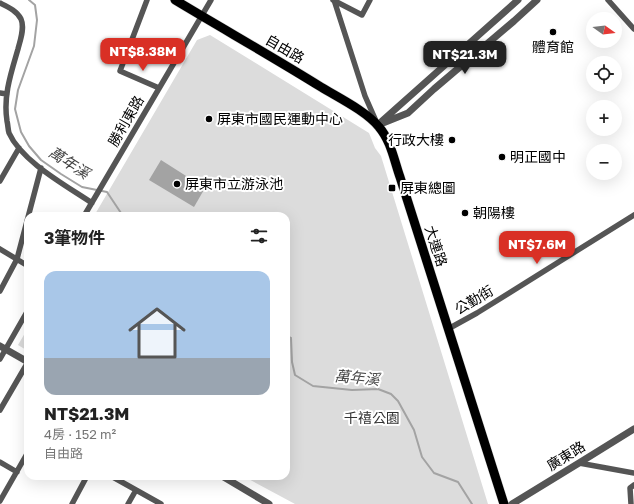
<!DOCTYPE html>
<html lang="zh-TW">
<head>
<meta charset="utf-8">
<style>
  :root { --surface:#fff; --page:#f6f6f6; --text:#222; --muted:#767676; --line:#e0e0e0; --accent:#d93025 }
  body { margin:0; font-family:"Golos Text","Noto Sans TC",sans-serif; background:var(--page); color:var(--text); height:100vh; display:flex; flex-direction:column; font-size:15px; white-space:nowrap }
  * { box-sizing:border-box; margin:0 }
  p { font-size:13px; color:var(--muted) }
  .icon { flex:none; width:22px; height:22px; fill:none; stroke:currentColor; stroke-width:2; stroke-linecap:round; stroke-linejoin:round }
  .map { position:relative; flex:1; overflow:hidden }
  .panel { position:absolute; left:24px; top:212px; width:266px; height:268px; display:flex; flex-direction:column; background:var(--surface); border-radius:12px; box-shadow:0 4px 16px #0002 }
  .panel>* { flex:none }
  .needle { width:26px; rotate:104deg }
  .tools { position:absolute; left:586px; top:12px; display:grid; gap:8px }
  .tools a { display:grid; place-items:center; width:36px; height:36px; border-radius:50%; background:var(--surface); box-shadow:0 4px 16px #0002; font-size:20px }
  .price { position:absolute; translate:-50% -34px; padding:0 9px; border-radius:8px; background:var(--accent); color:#fff; font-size:13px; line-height:26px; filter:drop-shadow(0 1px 2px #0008) }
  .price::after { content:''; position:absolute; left:50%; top:24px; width:12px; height:9px; margin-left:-6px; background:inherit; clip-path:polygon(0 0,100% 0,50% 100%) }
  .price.active { background:#222; color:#fff }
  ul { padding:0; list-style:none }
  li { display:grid; align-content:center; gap:8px; height:212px; padding:0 20px }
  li+li { border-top:1px solid var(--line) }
  li span { display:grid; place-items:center; height:124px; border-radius:12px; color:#555 }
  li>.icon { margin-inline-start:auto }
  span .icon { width:72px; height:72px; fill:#fffc; stroke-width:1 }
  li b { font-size:17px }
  h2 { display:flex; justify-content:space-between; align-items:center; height:48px; padding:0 20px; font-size:17px }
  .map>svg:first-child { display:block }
</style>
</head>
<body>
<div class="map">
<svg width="634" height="504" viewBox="0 0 634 504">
  <rect width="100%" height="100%" fill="#fff"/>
  <path fill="#dcdcdc" d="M210 35 369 133 375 148 381 156 488 504H295L243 476H286V216H94L197 40Z
    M28 328V351L18 345Z"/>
  <path fill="#a3a3a3" d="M161 160 205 188 194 207 149 180Z"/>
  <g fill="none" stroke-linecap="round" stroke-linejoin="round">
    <path stroke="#a3a3a3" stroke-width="2" d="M29 0 35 5 37 20 34 46 18 90 15 109 21 132 29 146 41 160 61 174 82 187 107 192 123 216
      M286 336 291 338 292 362 295 375 313 386 352 390 378 389 391 394 398 401 414 430 422 457 434 473 458 482 472 504"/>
    <g stroke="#dbdbdb" stroke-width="10">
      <path id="primary" d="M175 0C223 29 273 57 321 87 339 98 366 111 379 127 391 141 394 160 400 177L504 504"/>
    </g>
    <path stroke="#555" stroke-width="5.5" d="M147 0 120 71 159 88
      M333 0 362 15 370 0
      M334 0 365 96 376 121
      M608 0 634 29
      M0 3C8 7 17 11 21 19 25 28 20 41 18 49 11 73 3 96 7 121 8 125 8 130 9 133 22 162 67 186 92 203
      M0 93 7 94
      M0 181 19 148
      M84 216 211 0
      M0 249 28 266
      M0 291 17 259 41 168
      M448 329 477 313 634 215
      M0 359 28 310
      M0 410 28 362
      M0 462 17 472
      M579 463 634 473
      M111 476 161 504
      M0 501 28 452
      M72 504 87 476
      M128 504 136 490
      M631 504 630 488 634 485"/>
    <path stroke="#555" stroke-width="7" d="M382 121 518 0
      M378 125 408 113 434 89 514 21 537 0
      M0 346 28 362
      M222 476 269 504
      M512 504 579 463 634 429"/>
    <use href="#primary" stroke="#000" stroke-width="9"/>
  </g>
  <g fill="#000" stroke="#fff" stroke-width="1.5">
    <circle cx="553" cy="32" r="4"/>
    <circle cx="209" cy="119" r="4"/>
    <circle cx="452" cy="140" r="4"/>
    <circle cx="502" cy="157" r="4"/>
    <circle cx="177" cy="184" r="4"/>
    <rect x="388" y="184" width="8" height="8" rx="2"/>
    <circle cx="465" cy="213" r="4"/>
  </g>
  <g text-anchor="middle" stroke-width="4" stroke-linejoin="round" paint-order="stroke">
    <g font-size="14" fill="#000" stroke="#fff" text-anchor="start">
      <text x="553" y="52" text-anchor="middle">體育館</text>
      <text x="217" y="124">屏東市國民運動中心</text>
      <text x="444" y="145" text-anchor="end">行政大樓</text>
      <text x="510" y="162">明正國中</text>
      <text x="185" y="189">屏東市立游泳池</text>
      <text x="400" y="193">屏東總圖</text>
      <text x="473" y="218">朝陽樓</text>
    </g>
    <g font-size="14" fill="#000" stroke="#fff">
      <text transform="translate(285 49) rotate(30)" y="5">自由路</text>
      <text transform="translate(126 121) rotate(-60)" y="5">勝利東路</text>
      <text transform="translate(436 246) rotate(72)" y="5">大連路</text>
      <text transform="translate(474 300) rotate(-31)" y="5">公勤街</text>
      <text transform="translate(566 456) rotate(-32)" y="5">廣東路</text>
    </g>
    <g font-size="14" fill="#333" stroke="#fff">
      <text x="372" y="423">千禧公園</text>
    </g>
    <g font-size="15" font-style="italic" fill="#444" stroke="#fff">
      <text transform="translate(69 163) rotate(33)" y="5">萬年溪</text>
      <text transform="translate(357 378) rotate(5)" y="5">萬年溪</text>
    </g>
  </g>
</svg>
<div class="tools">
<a><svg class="needle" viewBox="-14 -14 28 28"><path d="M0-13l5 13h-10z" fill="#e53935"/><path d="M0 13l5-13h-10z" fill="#767676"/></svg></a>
<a><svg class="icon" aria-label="locate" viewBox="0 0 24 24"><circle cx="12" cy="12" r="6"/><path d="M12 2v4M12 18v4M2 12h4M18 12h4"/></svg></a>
<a>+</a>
<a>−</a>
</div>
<b class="price" style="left:143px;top:72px">NT$8.38M</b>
<b class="price active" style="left:465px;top:75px">NT$21.3M</b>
<b class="price" style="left:537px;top:265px">NT$7.6M</b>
<section class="panel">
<h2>3筆物件<svg class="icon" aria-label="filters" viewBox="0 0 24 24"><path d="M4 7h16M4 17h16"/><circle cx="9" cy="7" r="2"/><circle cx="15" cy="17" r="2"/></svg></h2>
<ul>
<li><span style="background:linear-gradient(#a9c7e8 70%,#9aa5b1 0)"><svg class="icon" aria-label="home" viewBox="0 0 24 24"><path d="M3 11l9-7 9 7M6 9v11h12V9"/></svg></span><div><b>NT$21.3M</b><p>4房 · 152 m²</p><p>自由路</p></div></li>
</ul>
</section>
</div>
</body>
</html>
